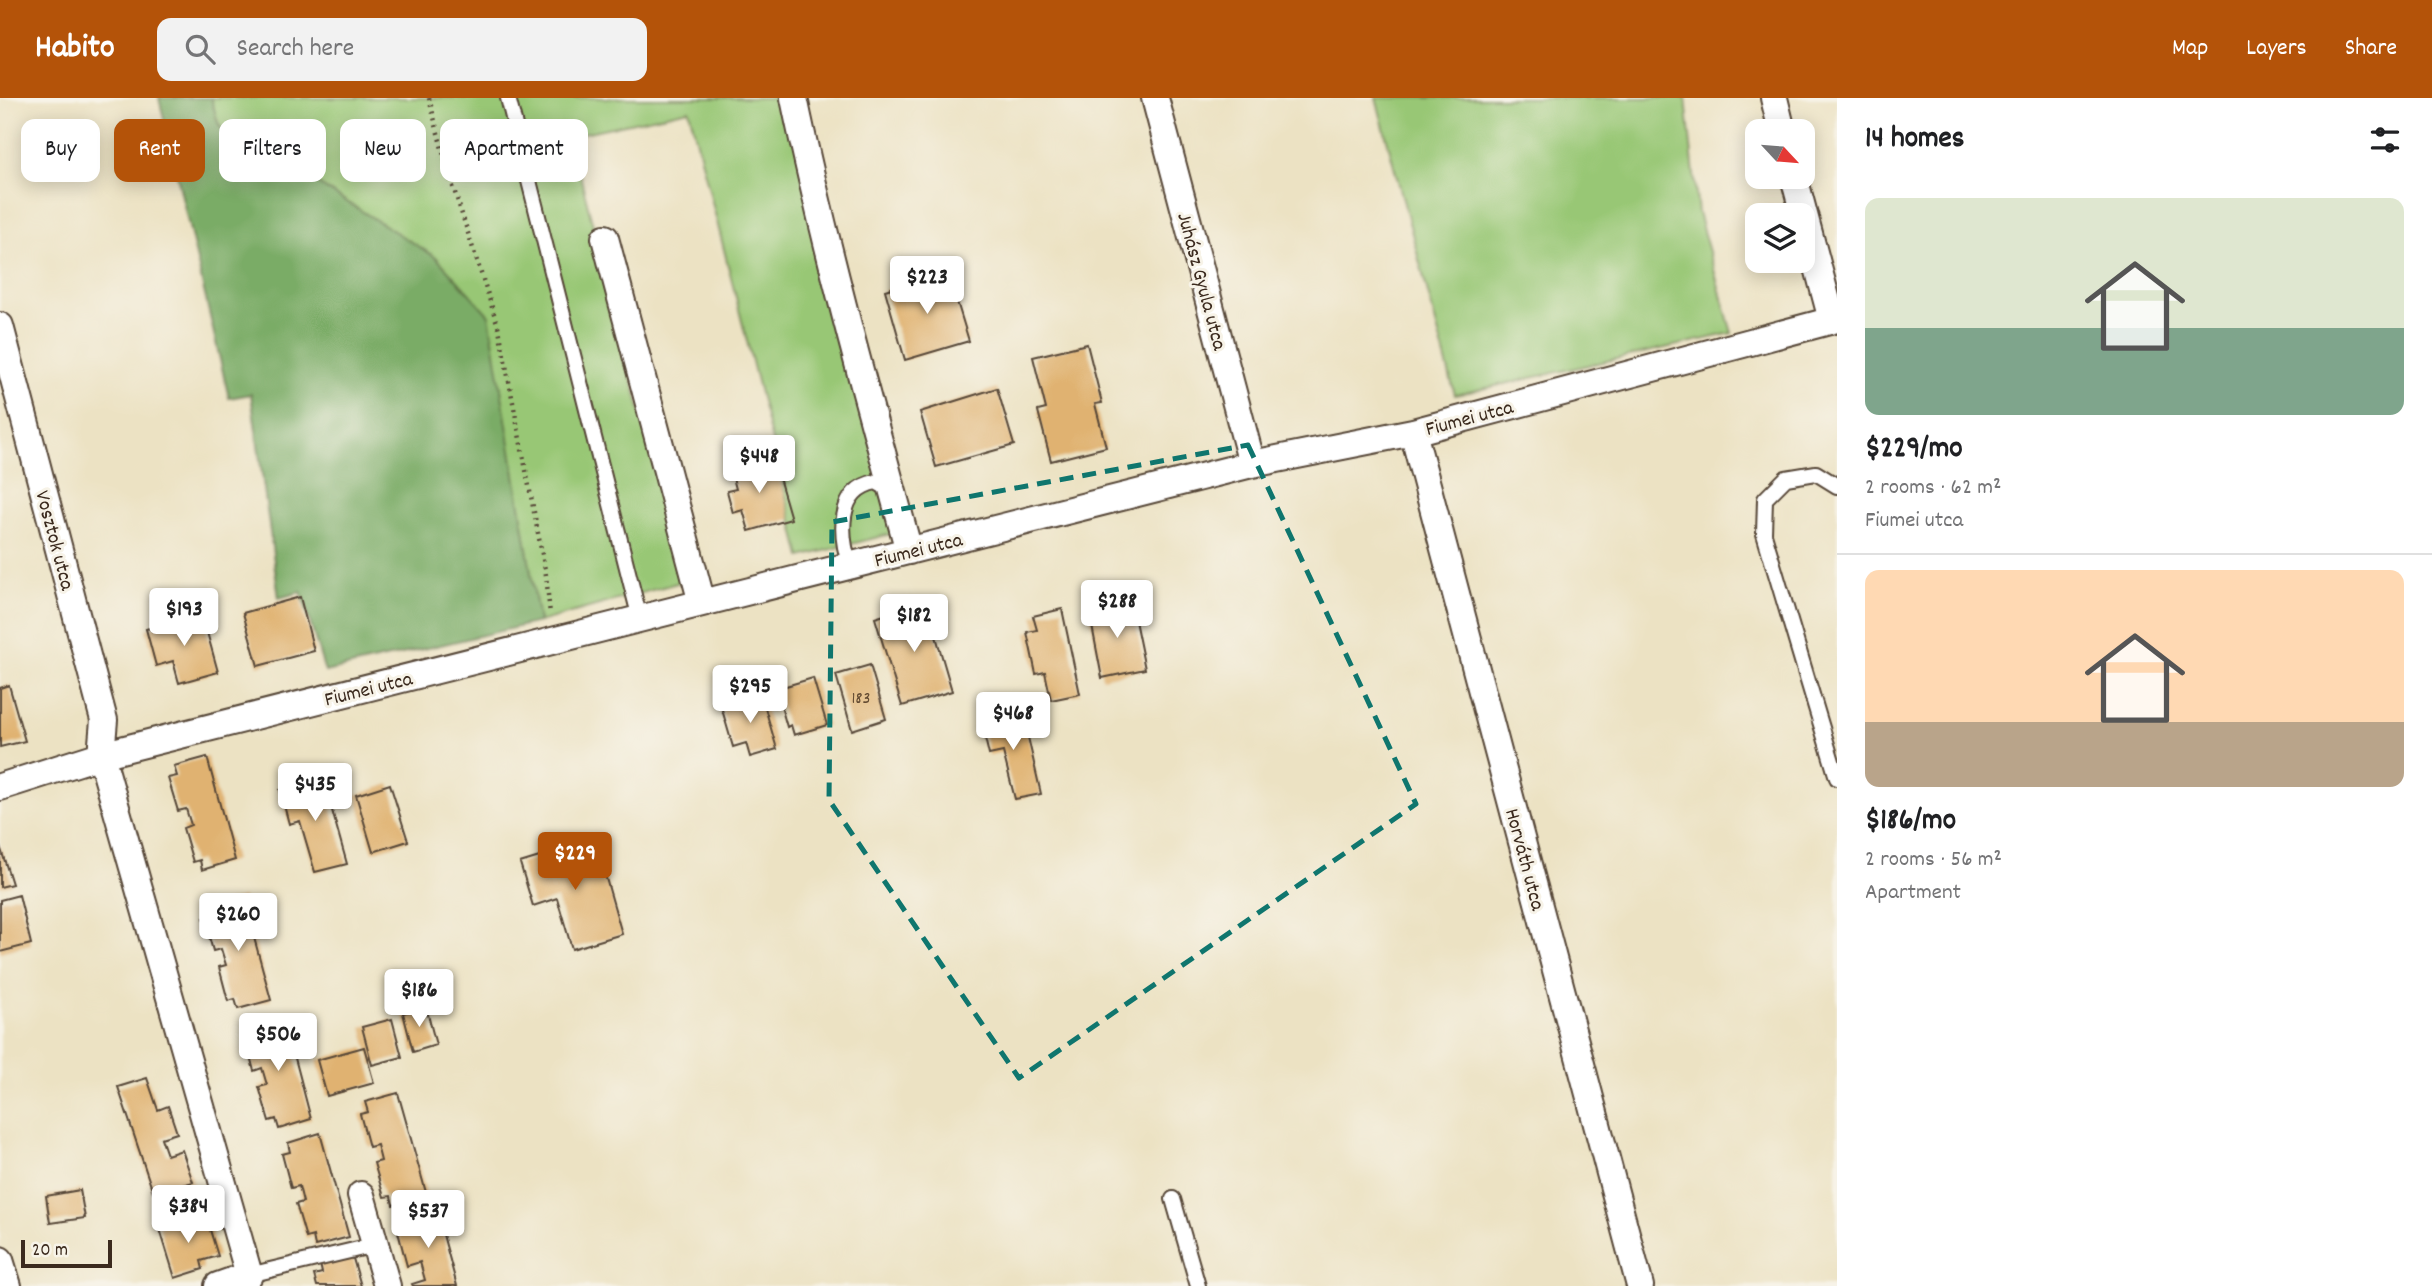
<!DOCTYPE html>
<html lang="en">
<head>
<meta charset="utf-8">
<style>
  :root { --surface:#fff; --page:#f2f2f2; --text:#202124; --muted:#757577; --line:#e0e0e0; --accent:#b45309 }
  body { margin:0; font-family:Dekko,sans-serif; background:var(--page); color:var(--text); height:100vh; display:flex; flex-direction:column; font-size:26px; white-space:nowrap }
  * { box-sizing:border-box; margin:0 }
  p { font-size:23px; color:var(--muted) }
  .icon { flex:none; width:38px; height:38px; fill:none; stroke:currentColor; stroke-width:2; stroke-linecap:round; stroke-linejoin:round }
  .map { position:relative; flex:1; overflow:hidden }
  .details { display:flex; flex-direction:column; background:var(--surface); width:595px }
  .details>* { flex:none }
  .banner { position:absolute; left:21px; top:21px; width:665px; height:63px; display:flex; gap:14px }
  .needle { width:46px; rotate:116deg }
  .controls { position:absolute; left:1745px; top:21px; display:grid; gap:14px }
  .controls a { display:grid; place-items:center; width:70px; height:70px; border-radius:14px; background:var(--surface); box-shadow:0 4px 18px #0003; font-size:35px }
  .scale { position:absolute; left:21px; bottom:18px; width:91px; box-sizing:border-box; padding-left:7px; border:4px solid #3b2a1e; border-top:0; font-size:19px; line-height:24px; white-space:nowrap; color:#3b2a1e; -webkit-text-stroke:5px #f7f3e8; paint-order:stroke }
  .price { position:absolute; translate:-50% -60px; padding:0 16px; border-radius:7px; background:#fff; color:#222; font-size:23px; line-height:46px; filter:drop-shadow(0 2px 4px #0008) }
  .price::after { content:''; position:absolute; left:50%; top:42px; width:21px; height:16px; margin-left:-10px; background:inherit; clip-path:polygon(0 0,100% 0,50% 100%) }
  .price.current { background:var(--accent); color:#fff }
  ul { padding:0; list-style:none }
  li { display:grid; align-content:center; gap:14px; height:371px; padding:0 28px }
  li+li { border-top:2px solid var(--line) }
  li span { display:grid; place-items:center; height:217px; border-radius:14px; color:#555 }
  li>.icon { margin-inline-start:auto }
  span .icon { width:126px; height:126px; fill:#fffc; stroke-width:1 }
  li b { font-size:30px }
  h2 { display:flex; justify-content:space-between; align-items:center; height:84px; padding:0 28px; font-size:30px }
  .tag { padding:0 24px; border-radius:14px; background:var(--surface); box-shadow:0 4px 18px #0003; font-size:24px; line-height:63px }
  .tag.current { background:var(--accent); color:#fff }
  header { display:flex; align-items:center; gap:42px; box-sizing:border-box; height:98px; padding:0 35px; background:var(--accent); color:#fff }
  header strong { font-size:33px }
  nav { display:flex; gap:38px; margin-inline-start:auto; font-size:24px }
  .search { width:490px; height:63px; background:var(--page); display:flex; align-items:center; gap:18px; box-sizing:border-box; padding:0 24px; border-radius:14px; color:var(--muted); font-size:26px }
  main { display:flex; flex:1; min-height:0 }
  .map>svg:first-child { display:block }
</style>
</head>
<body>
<header>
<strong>Habito</strong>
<div class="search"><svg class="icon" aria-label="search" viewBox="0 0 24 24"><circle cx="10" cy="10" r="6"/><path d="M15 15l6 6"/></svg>Search here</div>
<nav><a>Map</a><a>Layers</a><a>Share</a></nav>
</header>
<main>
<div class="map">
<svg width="1837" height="1188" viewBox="0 0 1837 1188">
  <rect width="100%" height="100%" fill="#f7f3e8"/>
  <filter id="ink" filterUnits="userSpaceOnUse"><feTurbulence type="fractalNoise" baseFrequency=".0143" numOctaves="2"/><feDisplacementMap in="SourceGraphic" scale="14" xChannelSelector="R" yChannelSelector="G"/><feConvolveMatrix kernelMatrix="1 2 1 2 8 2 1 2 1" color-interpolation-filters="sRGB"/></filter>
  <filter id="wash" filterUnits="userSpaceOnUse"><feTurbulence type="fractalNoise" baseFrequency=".00686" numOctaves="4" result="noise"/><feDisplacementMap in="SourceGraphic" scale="28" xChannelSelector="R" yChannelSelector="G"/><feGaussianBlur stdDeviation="1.57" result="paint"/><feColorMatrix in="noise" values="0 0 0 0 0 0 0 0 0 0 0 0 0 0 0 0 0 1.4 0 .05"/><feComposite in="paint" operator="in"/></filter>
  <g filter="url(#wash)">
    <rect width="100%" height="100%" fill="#ece2c3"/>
    <path fill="#98c775" stroke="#6a784a" stroke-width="2" d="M211 0H786L898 434 801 459 689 12 570 38 684 483 539 524 488 217 437 160 305 78 250 76 218 25Z
      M1376 0H1686L1698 115 1732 235 1455 297Z"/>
    <path fill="#7aac66" stroke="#5a6b42" stroke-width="2" d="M159 0H211L218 25 250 76 305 78 437 160 489 217 539 524 325 574 301 494 279 500 251 296 229 300Z"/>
    <g id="blocks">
      <path fill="#e0b271" d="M948 174 969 243 905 262 885 192Z
        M1087 246 1102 305 1095 306 1106 349 1051 363 1038 313 1046 311 1033 259Z
        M997 290 1014 347 936 369 920 314Z
        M773 359 791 421 749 433 743 412 733 415 727 393 736 391 731 372Z
        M300 499 314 553 258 568 243 515Z
        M1131 503 1145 571 1102 580 1089 512Z
        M926 504 952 593 902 608 875 520Z
        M1062 511 1080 596 1051 602 1045 574 1036 576 1027 534 1037 532 1033 518Z
        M202 516 218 574 179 585 173 563 156 568 146 531Z
        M870 567 886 621 852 632 836 577Z
        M813 580 827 627 794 637 791 627 787 629 776 591Z
        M9 587 25 643 0 649V590Z
        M761 596 777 651 750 659 746 645 733 649 721 608Z
        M1022 613 1041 696 1015 701 1003 654 989 657 981 623Z
        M207 659 235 762 202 772 200 762 193 764 183 730 191 727 186 711 178 713 168 680 177 678 174 668Z
        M323 680 347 766 315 774 300 723 289 726 280 692Z
        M390 686 408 743 373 754 356 697Z
        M595 742 622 836 572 851 557 800 533 808 520 765Z
        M0 748 12 786 0 789Z
        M19 797 31 846 0 854V802Z
        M243 799 271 902 238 911 235 901 228 903 219 869 226 867 221 851 213 853 204 820 213 818 210 808Z
        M426 909 436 947 413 954 403 915Z
        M284 918 311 1021 279 1031 276 1021 269 1023 259 989 267 987 262 970 254 973 245 939 253 937 250 927Z
        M392 921 402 959 372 967 362 929Z
        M364 949 374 985 327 998 317 962Z
        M147 980 158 1012 168 1008 177 1035 161 1040 167 1057 182 1052 193 1084 176 1089 178 1096 156 1103 118 989Z
        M398 995 427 1098 393 1107 391 1098 384 1099 374 1065 381 1063 377 1047 369 1049 360 1016 368 1014 365 1004Z
        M320 1035 349 1139 315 1148 313 1138 306 1140 296 1106 303 1104 299 1088 291 1090 282 1056 290 1054 288 1045Z
        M80 1092 85 1120 50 1125 46 1098Z
        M436 1111 457 1188H413L412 1186 425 1182 420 1164 407 1168 398 1134 411 1131 407 1119Z
        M192 1119 194 1126 207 1122 218 1158 201 1163 203 1171 175 1180 159 1128Z
        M352 1157 361 1188H317L314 1177 322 1175 320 1166Z"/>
    </g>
  </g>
  <g filter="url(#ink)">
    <use href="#blocks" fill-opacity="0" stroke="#564637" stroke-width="2"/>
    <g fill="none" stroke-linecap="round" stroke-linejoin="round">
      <g stroke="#564637" stroke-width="18">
        <path id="lane" d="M508 0 640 521
          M1837 388 1816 375 1786 380 1765 401 1764 436 1837 680
          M850 468C840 438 836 391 876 384L892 393
          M1173 1101 1198 1188
          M249 1177 375 1147"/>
      </g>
      <g stroke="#564637" stroke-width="30">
        <path id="street" d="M794 0C826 153 868 303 909 453
          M1155 0 1252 366
          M1774 0 1782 33
          M1794 79 1832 222
          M605 140 702 505
          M0 228 104 622 101 657 249 1177 218 1188
          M1413 334 1640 1188
          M0 689 101 657 1252 366 1413 334 1837 221
          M361 1097 387 1188
          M0 1162 8 1188"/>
      </g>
      <path stroke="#564637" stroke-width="4.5" stroke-dasharray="2 5" stroke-linecap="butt" d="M429 0 447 70 499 231 546 477 550 516"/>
      <use href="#lane" stroke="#fff" stroke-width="14"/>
      <use href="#street" stroke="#fff" stroke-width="26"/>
    </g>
  </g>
  <path fill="none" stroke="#0f766e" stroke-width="5" stroke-dasharray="14 9" stroke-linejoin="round" d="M1248 347 1416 706 1019 980 829 702 832 424Z"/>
  <g text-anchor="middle" stroke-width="6" stroke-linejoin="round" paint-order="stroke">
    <g font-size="18" fill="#644c33">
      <text x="861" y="605">183</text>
    </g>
    <g font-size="21" fill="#3b2a1e" stroke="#f7f3e8">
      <text transform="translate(1203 183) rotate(75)" y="7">Juhász Gyula utca</text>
      <text transform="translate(1469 319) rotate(-15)" y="7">Fiumei utca</text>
      <text transform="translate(56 442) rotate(75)" y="7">Vosztok utca</text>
      <text transform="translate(918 451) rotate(-14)" y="7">Fiumei utca</text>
      <text transform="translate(368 590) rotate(-14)" y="7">Fiumei utca</text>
      <text transform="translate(1526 761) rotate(75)" y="7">Horváth utca</text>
    </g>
  </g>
</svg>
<div class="controls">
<a><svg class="needle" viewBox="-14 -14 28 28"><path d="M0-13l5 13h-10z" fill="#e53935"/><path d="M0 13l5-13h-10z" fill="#757577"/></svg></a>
<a><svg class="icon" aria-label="layers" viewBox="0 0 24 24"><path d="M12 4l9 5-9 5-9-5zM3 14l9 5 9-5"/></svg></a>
</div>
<div class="scale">20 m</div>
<b class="price" style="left:927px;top:218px">$223</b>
<b class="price" style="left:759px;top:397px">$448</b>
<b class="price" style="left:1117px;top:542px">$288</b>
<b class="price" style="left:184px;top:550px">$193</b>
<b class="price" style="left:914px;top:556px">$182</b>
<b class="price" style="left:750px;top:627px">$295</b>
<b class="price" style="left:1013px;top:654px">$468</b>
<b class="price" style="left:315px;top:725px">$435</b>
<b class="price current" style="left:575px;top:794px">$229</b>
<b class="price" style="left:238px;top:855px">$260</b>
<b class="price" style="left:419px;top:931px">$186</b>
<b class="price" style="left:278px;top:975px">$506</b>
<b class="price" style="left:188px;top:1147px">$384</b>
<b class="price" style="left:428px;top:1152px">$537</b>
<div class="banner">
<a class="tag">Buy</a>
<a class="tag current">Rent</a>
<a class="tag">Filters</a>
<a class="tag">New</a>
<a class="tag">Apartment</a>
</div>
</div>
<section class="details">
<h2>14 homes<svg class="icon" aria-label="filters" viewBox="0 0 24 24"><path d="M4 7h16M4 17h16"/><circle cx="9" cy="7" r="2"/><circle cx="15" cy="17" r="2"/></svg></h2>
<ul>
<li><span style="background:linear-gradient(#dfe7d0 60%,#7fa58c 0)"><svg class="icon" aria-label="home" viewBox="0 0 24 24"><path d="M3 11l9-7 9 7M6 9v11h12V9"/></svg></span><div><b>$229/mo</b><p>2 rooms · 62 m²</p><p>Fiumei utca</p></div></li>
<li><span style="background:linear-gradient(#ffd9b3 70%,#b9a48a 0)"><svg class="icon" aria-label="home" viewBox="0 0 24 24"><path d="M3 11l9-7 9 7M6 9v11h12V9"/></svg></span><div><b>$186/mo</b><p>2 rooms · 56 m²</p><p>Apartment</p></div></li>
</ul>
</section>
</main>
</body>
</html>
